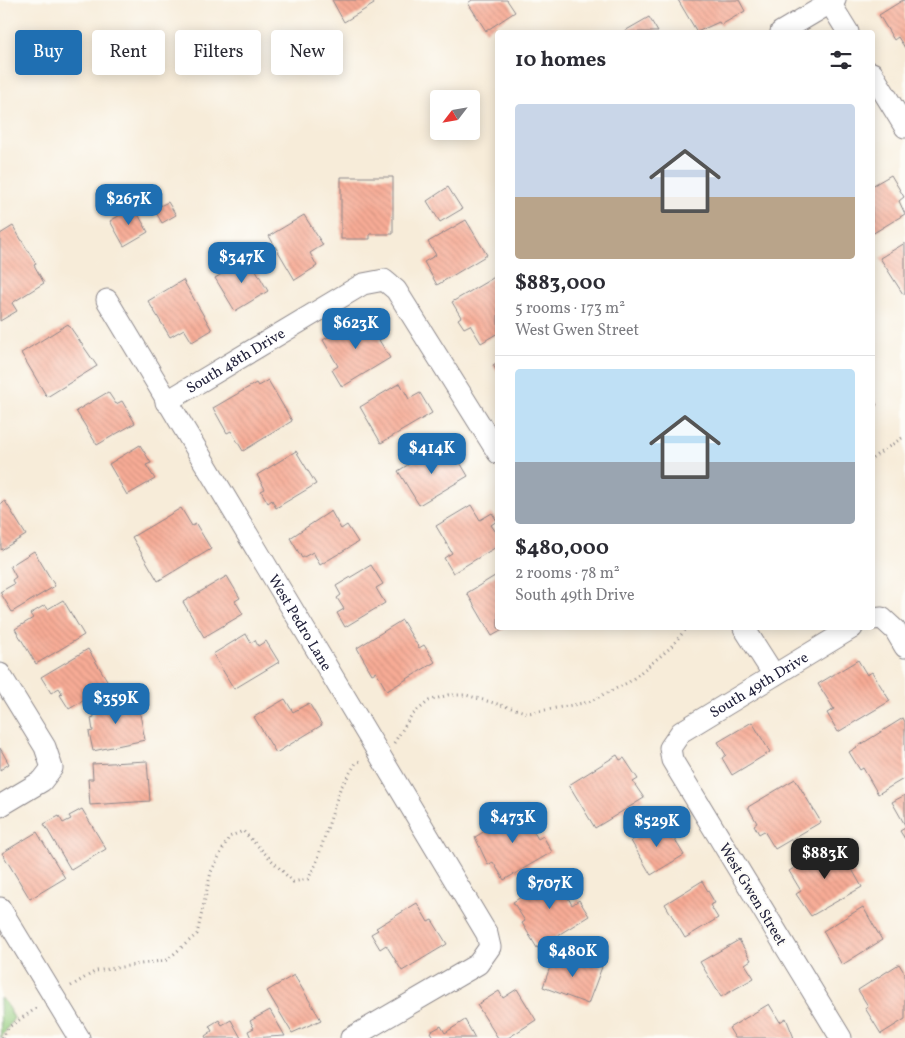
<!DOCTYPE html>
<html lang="en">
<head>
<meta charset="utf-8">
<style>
  :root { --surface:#fff; --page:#f7f7f7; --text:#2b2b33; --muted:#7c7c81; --line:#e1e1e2; --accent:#1f6fb2 }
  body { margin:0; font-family:Vollkorn,serif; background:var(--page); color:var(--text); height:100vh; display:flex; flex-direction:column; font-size:19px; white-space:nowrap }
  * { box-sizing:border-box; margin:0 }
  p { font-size:16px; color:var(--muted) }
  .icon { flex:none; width:28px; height:28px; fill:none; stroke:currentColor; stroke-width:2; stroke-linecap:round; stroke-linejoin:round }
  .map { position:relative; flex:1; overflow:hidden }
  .side { position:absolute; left:495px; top:30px; width:380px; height:600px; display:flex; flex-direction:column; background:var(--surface); border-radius:5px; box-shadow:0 2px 12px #0003 }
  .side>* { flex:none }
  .banner { position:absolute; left:15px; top:30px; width:405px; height:45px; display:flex; gap:10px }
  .needle { width:32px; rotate:239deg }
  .controls { position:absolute; left:430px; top:90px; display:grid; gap:10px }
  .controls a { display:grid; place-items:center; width:50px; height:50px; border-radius:5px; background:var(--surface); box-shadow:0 2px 12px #0003; font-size:25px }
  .price { position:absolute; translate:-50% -42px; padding:0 11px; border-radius:10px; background:var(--accent); color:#fff; font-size:16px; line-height:32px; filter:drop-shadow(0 1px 2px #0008) }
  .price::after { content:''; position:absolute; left:50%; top:30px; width:15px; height:11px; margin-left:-8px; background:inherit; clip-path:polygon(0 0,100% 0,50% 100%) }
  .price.on { background:#222; color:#fff }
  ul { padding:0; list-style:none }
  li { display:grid; align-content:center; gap:10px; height:265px; padding:0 20px }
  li+li { border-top:1px solid var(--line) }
  li span { display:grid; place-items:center; height:155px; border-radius:5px; color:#555 }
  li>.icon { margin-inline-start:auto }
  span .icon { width:90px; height:90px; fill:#fffc; stroke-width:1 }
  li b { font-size:21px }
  h2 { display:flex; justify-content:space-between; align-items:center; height:60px; padding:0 20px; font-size:21px }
  .chip { padding:0 18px; border-radius:5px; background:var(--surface); box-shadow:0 2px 12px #0003; font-size:18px; line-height:45px }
  .chip.on { background:var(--accent); color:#fff }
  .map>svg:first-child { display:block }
</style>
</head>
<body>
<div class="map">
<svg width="905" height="1038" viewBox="0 0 905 1038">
  <defs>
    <pattern id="building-back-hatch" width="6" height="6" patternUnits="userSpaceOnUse" patternTransform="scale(1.25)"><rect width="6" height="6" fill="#f7ab95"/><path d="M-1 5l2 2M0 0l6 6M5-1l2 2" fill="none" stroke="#d39381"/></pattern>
  </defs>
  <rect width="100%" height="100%" fill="#fdfcf7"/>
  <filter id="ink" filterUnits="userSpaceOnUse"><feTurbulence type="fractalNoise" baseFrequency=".02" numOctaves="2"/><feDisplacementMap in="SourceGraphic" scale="10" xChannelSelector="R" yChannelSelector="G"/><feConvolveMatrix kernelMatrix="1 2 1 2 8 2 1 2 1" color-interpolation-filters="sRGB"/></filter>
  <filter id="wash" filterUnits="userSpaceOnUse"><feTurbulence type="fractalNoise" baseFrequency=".0096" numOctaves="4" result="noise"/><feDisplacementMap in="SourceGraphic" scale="20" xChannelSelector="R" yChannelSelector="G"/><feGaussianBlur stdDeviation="1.12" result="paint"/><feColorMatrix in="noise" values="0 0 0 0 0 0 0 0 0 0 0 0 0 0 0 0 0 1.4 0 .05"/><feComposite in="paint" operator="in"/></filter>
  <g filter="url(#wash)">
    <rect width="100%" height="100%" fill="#f7ecd9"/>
    <path fill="#96ce81" stroke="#5c785e" d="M0 998 6 1003 14 1018 1 1038Z"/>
    <g id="blocks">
      <path fill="url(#building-back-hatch)" d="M332 0H372L374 4 344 22Z
        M472 0H507L515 12 486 31 468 3Z
        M678 0H739L745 11 721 25 719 22 697 32Z
        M903 0H905V48L898 37 894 40 879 15Z
        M649 17 658 32H623Z
        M891 175 904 197 899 201 905 214 872 234V186Z
        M341 177H393V234H370V239H341Z
        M448 187 462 209 440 222 427 201Z
        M168 202 176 215 162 223 154 209Z
        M134 207 148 232 124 246 110 221Z
        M304 215 323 245 310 253 317 266 295 280 269 236Z
        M466 220 487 255 437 285 424 262 436 255 428 242Z
        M13 226 36 264 34 265 44 283 12 303 17 311 0 321V234Z
        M905 243V293L903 294 880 258Z
        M249 258 268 291 235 311 215 278Z
        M498 275V333L481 343 470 325 464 328 458 319 461 317 452 302Z
        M183 280 212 330 192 342 184 329 170 337 148 301Z
        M368 314 383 338 379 340 390 358 342 387 332 370 338 366 323 340Z
        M68 324 97 366 47 397 21 353Z
        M498 362V373L493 365Z
        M268 380 292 421 243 451 231 431 227 433 213 408 256 383 258 386Z
        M400 383 409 399 420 393 432 413 381 443 360 407Z
        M108 392 116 404 122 401 135 423 97 445 76 411Z
        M872 397 877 405 872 408Z
        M140 445 151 463 146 465 155 479 127 495 109 464Z
        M435 448 441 458 446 455 449 458 455 454 468 476 419 505 398 471Z
        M296 451 316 484 276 508 272 500 268 503 261 491 265 489 257 475Z
        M5 501 26 535 1 550 0 504Z
        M471 505 480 520 492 513 497 521 491 525 498 535V546L453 573 444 558 452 553 436 526Z
        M181 508 192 526 196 524 211 549 158 581 132 537Z
        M331 511 341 529 347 525 358 542 320 565 313 552 302 558 290 538Z
        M34 551 55 586 12 612 0 592 14 584 12 580 16 577 10 566Z
        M371 565 383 584 376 588 385 603 345 627 337 613 344 609 337 598 341 595 336 586Z
        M498 574V628H506L492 636 467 593Z
        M227 576 240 598 235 601 243 614 204 637 183 602Z
        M63 600 84 635 36 664 15 629 33 618 30 614 45 605 48 609Z
        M402 620 419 648 424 645 435 662 387 691 376 672 372 674 357 648Z
        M246 634 251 643 255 640 258 646 266 641 279 662 234 689 213 654Z
        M88 649 110 685 69 709 60 695 62 693 59 688 51 693 41 677Z
        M858 660 867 675 872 672 890 701 838 732 827 713 834 709 818 684Z
        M137 699 145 740 93 751 89 732 93 731 91 718 94 717 92 708Z
        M285 699 293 712 309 703 322 725 276 753 254 717Z
        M903 718 905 722V778L878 794 863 768 860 770 849 752Z
        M752 722 770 752 732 775 722 758 726 755 718 742Z
        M0 748 9 764 0 770Z
        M617 755 620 760 624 758 638 779 633 782 644 798 595 828 569 785Z
        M147 761 150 801 90 805 88 779H93L92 764Z
        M795 779 821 822 775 849 764 831 759 834 754 825 757 823 748 807Z
        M905 795V825L892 802Z
        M526 807 536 826 532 829 538 839 543 836 552 852 504 880 493 862 488 865 475 837Z
        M82 809 106 849 71 870 44 824 59 816 63 823 71 819 69 816Z
        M664 822 684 855 651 875 631 841Z
        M905 828V839L900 831Z
        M37 832 65 878 30 899 2 853Z
        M837 843 862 887 811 916 796 894 801 891 789 871Z
        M562 872 573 889 566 894 572 905 579 900 589 916 537 948 522 923 525 921 513 902Z
        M702 881 715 903 710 905 718 918 685 938 665 904Z
        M417 903 428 922 432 920 447 944 402 971 386 945 380 949 371 934 378 930 376 928Z
        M863 907 882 940 842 965 823 931Z
        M739 940 751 960 745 964 754 978 721 997 700 962Z
        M568 954 602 967 588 1004 543 987 552 961 560 964 562 961 565 962Z
        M899 964 905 974V1019L881 1034 865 1008 868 1006 858 990Z
        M294 975 321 1020 292 1033 267 991Z
        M517 989 536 1020 508 1038H498L477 1005 499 991 503 998Z
        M769 1004 780 1022 786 1018 794 1038H735L729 1028Z
        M270 1010 285 1036 251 1038 248 1031 254 1028 250 1021Z
        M219 1020 222 1025 231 1020 241 1038H206L205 1036 212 1031 209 1026Z
        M465 1020 475 1038H434L430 1032 441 1026 445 1033Z"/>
    </g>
  </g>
  <g filter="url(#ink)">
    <use href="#blocks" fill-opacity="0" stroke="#8c878a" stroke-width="1"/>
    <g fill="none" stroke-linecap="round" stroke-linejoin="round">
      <g stroke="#8c878a" stroke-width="23">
        <g id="minor">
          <path d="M830 3 848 32"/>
          <path d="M781 32 835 0"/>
          <path d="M872 73 905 127"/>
          <path id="s1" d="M107 300 487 934 490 947 478 964 351 1038"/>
          <path id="s2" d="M166 402 363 284 384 280 396 290 498 453"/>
          <path d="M872 619 882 618 895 630 905 647"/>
          <path d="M744 628 774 675"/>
          <path d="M0 674 45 747 52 768 42 781 0 806"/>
          <path d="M0 908 79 1038"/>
          <path id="s3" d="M841 1038 672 760 670 748 681 732 852 628"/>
        </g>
      </g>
      <path stroke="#8c878a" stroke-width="3" stroke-dasharray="1 4" stroke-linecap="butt" d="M872 458 905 436
        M394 743 411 716 429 701 448 695H466L529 713 589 702 629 682 669 649 687 628
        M71 986 96 971 167 960 197 934 211 872 229 837 243 831 293 882 308 879 316 864 340 789 356 763 360 761
        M2 1038 9 1027 38 1007"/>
      <use href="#minor" stroke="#fff" stroke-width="21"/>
    </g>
  </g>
  <g text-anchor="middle" stroke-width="4.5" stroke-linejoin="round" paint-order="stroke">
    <g font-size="15" fill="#22223b" stroke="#fdfcf7">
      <text dy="5" stroke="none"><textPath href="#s2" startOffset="81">South 48th Drive</textPath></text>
      <text dy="5" stroke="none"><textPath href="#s1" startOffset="376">West Pedro Lane</textPath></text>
      <text dy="5" stroke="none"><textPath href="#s3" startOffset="448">South 49th Drive</textPath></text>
      <text transform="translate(753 894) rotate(59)" y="5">West Gwen Street</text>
    </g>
  </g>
</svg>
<div class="controls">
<a><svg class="needle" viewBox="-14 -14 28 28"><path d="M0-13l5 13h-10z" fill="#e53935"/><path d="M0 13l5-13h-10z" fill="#7c7c81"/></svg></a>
</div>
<b class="price" style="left:129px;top:226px">$267K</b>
<b class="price" style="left:242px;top:284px">$347K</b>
<b class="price" style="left:356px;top:350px">$623K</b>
<b class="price" style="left:432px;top:475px">$414K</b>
<b class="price" style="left:116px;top:725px">$359K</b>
<b class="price" style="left:513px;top:844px">$473K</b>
<b class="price" style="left:657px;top:848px">$529K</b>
<b class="price on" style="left:825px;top:880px">$883K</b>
<b class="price" style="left:550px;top:910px">$707K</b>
<b class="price" style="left:573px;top:978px">$480K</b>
<div class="banner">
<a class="chip on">Buy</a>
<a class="chip">Rent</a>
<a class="chip">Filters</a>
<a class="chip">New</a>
</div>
<section class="side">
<h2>10 homes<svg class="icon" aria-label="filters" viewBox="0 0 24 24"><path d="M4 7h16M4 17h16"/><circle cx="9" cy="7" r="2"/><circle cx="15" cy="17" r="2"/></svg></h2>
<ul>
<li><span style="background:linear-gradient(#c9d6e8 60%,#b9a48a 0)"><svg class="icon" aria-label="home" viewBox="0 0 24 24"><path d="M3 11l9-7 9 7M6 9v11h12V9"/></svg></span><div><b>$883,000</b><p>5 rooms · 173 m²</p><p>West Gwen Street</p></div></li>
<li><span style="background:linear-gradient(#bfe0f5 60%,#9aa5b1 0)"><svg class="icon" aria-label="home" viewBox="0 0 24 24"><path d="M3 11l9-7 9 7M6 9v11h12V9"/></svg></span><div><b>$480,000</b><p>2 rooms · 78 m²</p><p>South 49th Drive</p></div></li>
</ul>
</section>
</div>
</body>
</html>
